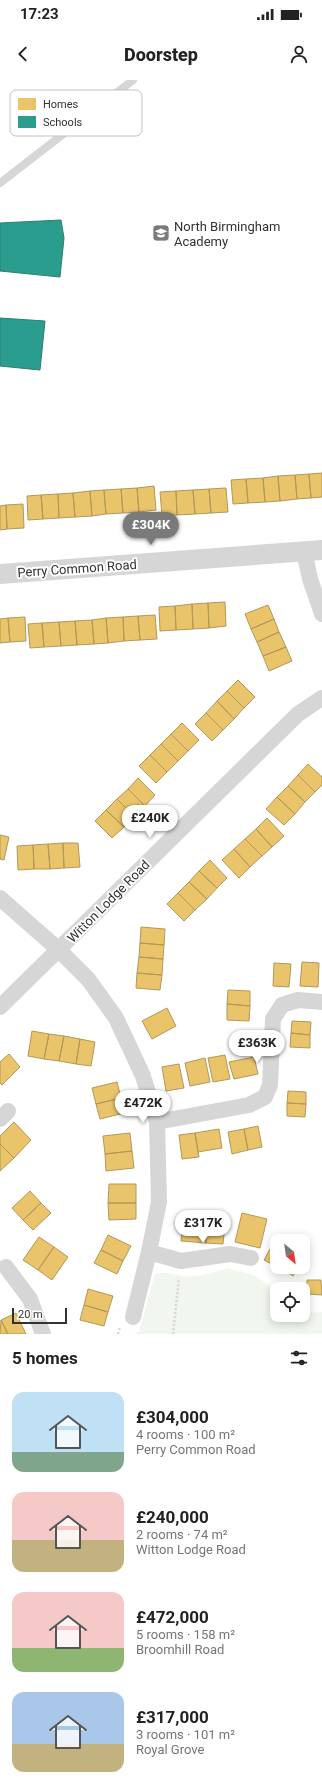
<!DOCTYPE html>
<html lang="en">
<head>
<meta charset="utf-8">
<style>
  :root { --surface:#fff; --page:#f6f6f6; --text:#222; --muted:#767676; --accent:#7a7a7a }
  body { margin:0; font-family:Roboto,sans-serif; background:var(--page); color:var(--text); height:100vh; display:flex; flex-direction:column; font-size:15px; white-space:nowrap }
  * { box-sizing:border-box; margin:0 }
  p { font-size:13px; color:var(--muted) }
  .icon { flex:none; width:22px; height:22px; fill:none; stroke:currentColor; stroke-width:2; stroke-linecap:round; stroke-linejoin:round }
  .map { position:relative; height:1254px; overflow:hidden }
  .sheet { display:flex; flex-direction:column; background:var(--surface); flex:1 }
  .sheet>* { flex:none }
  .needle { width:26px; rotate:151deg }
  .tools { position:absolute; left:270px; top:1154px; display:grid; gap:8px }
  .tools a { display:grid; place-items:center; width:40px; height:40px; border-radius:8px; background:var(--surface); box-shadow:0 2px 10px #0003; font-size:20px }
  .scale { position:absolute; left:12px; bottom:10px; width:55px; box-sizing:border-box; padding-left:4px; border:2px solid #323232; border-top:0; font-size:11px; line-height:14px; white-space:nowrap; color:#323232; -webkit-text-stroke:3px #fff; paint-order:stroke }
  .price { position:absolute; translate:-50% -34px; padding:0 9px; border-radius:14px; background:#fff; color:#222; font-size:13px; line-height:26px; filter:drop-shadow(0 1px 2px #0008) }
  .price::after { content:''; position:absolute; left:50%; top:24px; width:12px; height:9px; margin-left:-6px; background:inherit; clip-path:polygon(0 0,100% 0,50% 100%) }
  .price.selected { background:var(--accent); color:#fff }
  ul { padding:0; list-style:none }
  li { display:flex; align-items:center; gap:12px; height:100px; padding:0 12px }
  li span { display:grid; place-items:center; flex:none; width:112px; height:80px; border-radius:12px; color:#555 }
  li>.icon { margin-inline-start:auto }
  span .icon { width:48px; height:48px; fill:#fffc; stroke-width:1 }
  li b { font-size:17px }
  h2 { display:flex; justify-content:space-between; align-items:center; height:48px; padding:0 12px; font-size:17px }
  .status { display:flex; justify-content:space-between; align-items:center; height:28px; padding:0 20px; background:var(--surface); direction:ltr }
  .status svg { height:11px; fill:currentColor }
  header { display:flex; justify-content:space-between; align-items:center; height:52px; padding:0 12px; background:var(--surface); font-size:18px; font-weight:800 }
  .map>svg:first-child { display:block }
</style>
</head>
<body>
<div class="status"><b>17:23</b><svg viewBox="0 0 49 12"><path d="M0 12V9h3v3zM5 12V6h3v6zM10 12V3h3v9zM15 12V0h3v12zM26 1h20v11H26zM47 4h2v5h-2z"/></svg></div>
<header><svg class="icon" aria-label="back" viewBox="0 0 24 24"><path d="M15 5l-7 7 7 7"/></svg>Doorstep<svg class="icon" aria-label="person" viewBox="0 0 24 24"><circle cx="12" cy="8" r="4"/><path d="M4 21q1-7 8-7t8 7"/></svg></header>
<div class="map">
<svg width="322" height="1254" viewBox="0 0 322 1254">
  <rect width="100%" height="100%" fill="#fff"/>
  <path fill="#f1f6ee" d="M228 1188 256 1196 277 1212V1235H303V1231L305 1233 322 1232V1254H133L139 1252 155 1194C166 1191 173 1195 184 1196 198 1198 214 1192 228 1188Z"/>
  <path fill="#e9c46a" stroke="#b29859" d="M322 393V417L311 418 309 394Z
    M309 394 311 418 297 419 295 395Z
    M295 395 297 419 280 421 278 396Z
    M278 396 280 421 265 422 263 398Z
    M263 398 265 422 248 423 246 399Z
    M246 399 248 423 233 424 231 400Z
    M154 406 156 430 139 432 137 408Z
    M137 408 139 432 123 433 121 409Z
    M226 408 228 432 211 433 209 409Z
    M121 409 123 433 106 434 104 410Z
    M209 409 211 433 195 434 193 410Z
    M104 410 106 434 92 436 90 411Z
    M193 410 195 434 177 435 176 411Z
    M90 411 92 436 75 437 73 413Z
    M176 411 177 435 162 436 160 412Z
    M73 413 75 437 59 438 58 414Z
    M58 414 59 438 43 439 41 415Z
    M41 415 43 439 28 440 27 416Z
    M23 424 24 448 7 449 6 425Z
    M6 425 7 449 0 450V426Z
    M225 522 226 546 209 548 208 523Z
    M208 523 209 548 193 549 192 524Z
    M192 524 193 549 176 550 175 526Z
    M268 525 274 539 251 549 245 534Z
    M175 526 176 550 160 551 159 527Z
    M155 535 157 559 140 560 138 536Z
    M138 536 140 560 124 561 123 537Z
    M25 537 26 561 10 562 8 538Z
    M123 537 124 561 108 563 106 538Z
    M8 538 10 562 0 563V539Z
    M106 538 108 563 94 564 92 540Z
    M274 539 279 552 257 562 251 549Z
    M92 540 94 564 77 565 75 541Z
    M75 541 77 565 61 566 59 542Z
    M59 542 61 566 44 567 42 543Z
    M42 543 44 567 30 568 28 544Z
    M279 552 286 567 263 576 257 562Z
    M286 567 292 581 269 591 263 576Z
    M238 600 255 617 244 628 227 611Z
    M227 611 244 628 234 639 217 621Z
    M217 621 234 639 223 650 206 633Z
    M206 633 223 650 212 661 195 644Z
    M182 643 199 660 188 671 171 654Z
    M171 654 188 671 178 681 161 664Z
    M161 664 178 681 167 692 150 675Z
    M150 675 167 692 156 703 139 686Z
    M308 684 322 697V705L315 712 298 695Z
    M298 695 315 712 305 722 288 706Z
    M138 698 155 715 145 726 128 709Z
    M288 706 305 722 295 734 277 717Z
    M128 709 145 726 134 736 117 719Z
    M277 717 295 734 284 745 266 729Z
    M117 719 134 736 124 747 106 730Z
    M106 730 124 747 112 758 95 741Z
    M267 738 284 756 272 767 256 749Z
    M256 749 272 767 262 776 245 759Z
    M0 755 9 757 4 780 0 779Z
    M245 759 262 776 250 787 234 769Z
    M63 763H78L80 787 64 788Z
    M63 763 64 788 50 789 48 764Z
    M48 764 50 789H34L33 765Z
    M33 765 34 789 18 790 17 766Z
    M234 769 250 787 239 798 222 780Z
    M210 780 227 798 217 808 199 791Z
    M199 791 217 808 207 819 189 802Z
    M189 802 207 819 195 830 178 813Z
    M178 813 195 830 184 841 167 824Z
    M141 847 165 849 164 865 140 863Z
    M140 863 164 865 163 879 139 877Z
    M139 877 163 879 162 895 137 893Z
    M302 882 319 883 318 907 300 906Z
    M274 883 291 884 289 907 273 906Z
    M137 893 162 895 160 910 136 908Z
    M228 910 250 911V926L227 924Z
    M227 924 250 926 249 941 227 940Z
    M167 928 176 946 152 959 142 941Z
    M292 941 311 942 310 955 291 953Z
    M32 951 49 954 44 979 28 976Z
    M291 953 310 955V968L290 967Z
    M49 954 64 956 59 981 44 979Z
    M64 956 80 959 76 984 59 981Z
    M80 959 95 962 91 986 76 984Z
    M9 974 20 987 2 1005 0 1003V982Z
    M225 975 230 999 213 1002 208 978Z
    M254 977 258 994 234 999 229 982Z
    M205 978 210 1002 190 1006 185 983Z
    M179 984 184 1008 166 1011 162 987Z
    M117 1002 121 1018 96 1024 92 1008Z
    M288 1011 306 1012V1024L287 1023Z
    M121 1018 124 1033 100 1039 96 1024Z
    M287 1023 306 1024 305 1037 287 1036Z
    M14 1042 31 1060 14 1078 0 1064V1056Z
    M258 1046 262 1067 248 1070 244 1049Z
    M219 1049 222 1068 198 1072 195 1053Z
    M244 1049 248 1070 232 1074 228 1052Z
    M130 1053 132 1071 105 1074 103 1056Z
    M195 1053 199 1077 182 1079 179 1055Z
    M0 1064 14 1078 0 1091Z
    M132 1071 134 1088 106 1091 105 1074Z
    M109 1104H136V1123H108Z
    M30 1111 41 1123 23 1140 12 1128Z
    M41 1123 51 1133 33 1150 23 1140Z
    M108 1123H136V1139L109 1140Z
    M242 1133 267 1139 260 1168 235 1162Z
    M183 1137 202 1138V1143L207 1142 206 1163 181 1161Z
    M207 1142 225 1144 223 1164 206 1163Z
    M108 1155 131 1166 123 1181 101 1170Z
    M39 1157 54 1167 38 1190 23 1180Z
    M275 1160 277 1162V1187L279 1188 264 1180Z
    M54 1167 68 1177 52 1200 38 1190Z
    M101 1170 123 1181 117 1194 94 1183Z
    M279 1187H298L293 1196Z
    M307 1200H321L322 1215 306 1214Z
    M88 1209 113 1216 108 1232 84 1225Z
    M84 1225 108 1232 104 1246 80 1240Z
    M16 1233 26 1254H8L1 1240Z
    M1 1240 8 1254H0Z"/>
  <path fill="#2a9d8f" stroke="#2c7d73" d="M61 140 64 158 60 197 0 191V143Z
    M0 238 45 241 40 290 0 286Z"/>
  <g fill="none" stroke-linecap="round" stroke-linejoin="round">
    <path stroke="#d6d6d6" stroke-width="2.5" stroke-dasharray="2 2" stroke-linecap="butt" d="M118 1254 120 1247
      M173 1254 179 1198"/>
    <path stroke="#d6d6d6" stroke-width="8" d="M0 103 133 0"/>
    <path stroke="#d6d6d6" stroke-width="16" d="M304 471 310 499 322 534
      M0 818 59 870 88 899 116 938 143 996 157 1042 159 1122 149 1172 133 1237
      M0 927 298 634 322 618
      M0 1039 8 1031
      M157 1042 249 1025 265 1017 270 1005 273 939 282 925 298 920 322 922
      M149 1172 181 1181 230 1174 251 1178
      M6 1187 30 1219 43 1254"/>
    <path stroke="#d6d6d6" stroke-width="20" d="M0 494 322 470"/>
  </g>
  <defs>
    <g id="school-square" transform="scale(0.9)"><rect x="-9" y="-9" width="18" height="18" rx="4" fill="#7a7a7a" stroke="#fff"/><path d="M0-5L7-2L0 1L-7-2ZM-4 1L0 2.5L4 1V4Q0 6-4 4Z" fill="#fff"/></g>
  </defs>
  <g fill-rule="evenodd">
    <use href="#school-square" x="161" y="153"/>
  </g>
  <g text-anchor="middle" stroke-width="4" stroke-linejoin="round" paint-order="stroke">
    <g font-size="13" fill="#323232" stroke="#fff" text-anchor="start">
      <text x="174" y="151">North Birmingham<tspan x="174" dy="15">Academy</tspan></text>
    </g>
    <g font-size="13" fill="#323232" stroke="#fff">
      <text transform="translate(77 488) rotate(-4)" y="5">Perry Common Road</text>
      <text transform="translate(108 821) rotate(-45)" y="5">Witton Lodge Road</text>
    </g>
  </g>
  <rect x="10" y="10" width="132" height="46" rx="6" fill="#fff" stroke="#c2c2c2" stroke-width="1"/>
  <rect x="18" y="18" width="18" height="12" fill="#e9c46a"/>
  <rect x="18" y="36" width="18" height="12" fill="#2a9d8f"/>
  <g font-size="11" fill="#323232">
    <text x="43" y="28">Homes</text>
    <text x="43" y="46">Schools</text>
  </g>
</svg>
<div class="tools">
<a><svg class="needle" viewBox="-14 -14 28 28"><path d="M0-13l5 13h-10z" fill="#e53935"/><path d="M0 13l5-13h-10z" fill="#767676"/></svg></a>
<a><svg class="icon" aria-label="locate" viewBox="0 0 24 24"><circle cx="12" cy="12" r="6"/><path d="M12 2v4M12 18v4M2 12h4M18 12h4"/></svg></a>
</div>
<div class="scale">20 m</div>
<b class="price selected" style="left:151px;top:466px">£304K</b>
<b class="price" style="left:150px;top:759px">£240K</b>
<b class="price" style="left:257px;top:984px">£363K</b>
<b class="price" style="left:143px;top:1044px">£472K</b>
<b class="price" style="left:203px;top:1164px">£317K</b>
</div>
<section class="sheet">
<h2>5 homes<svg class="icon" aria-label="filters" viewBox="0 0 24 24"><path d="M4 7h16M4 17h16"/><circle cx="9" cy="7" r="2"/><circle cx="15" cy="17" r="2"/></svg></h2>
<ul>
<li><span style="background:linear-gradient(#bfe0f5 75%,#7fa58c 0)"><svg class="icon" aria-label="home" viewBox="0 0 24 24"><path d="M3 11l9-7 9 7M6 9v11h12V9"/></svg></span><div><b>£304,000</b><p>4 rooms · 100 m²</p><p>Perry Common Road</p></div></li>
<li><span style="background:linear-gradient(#f6c9c9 60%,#c2b280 0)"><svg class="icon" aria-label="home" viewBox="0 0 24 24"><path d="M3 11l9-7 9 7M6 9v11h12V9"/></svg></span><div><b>£240,000</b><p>2 rooms · 74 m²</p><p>Witton Lodge Road</p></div></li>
<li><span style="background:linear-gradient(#f6c9c9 70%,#8fb573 0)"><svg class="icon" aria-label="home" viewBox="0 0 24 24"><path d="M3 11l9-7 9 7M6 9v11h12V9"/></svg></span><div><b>£472,000</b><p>5 rooms · 158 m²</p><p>Broomhill Road</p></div></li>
<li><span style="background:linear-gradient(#a9c7e8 65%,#c2b280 0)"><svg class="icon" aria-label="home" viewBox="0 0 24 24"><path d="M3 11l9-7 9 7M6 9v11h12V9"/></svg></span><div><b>£317,000</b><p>3 rooms · 101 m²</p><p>Royal Grove</p></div></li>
</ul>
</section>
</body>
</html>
